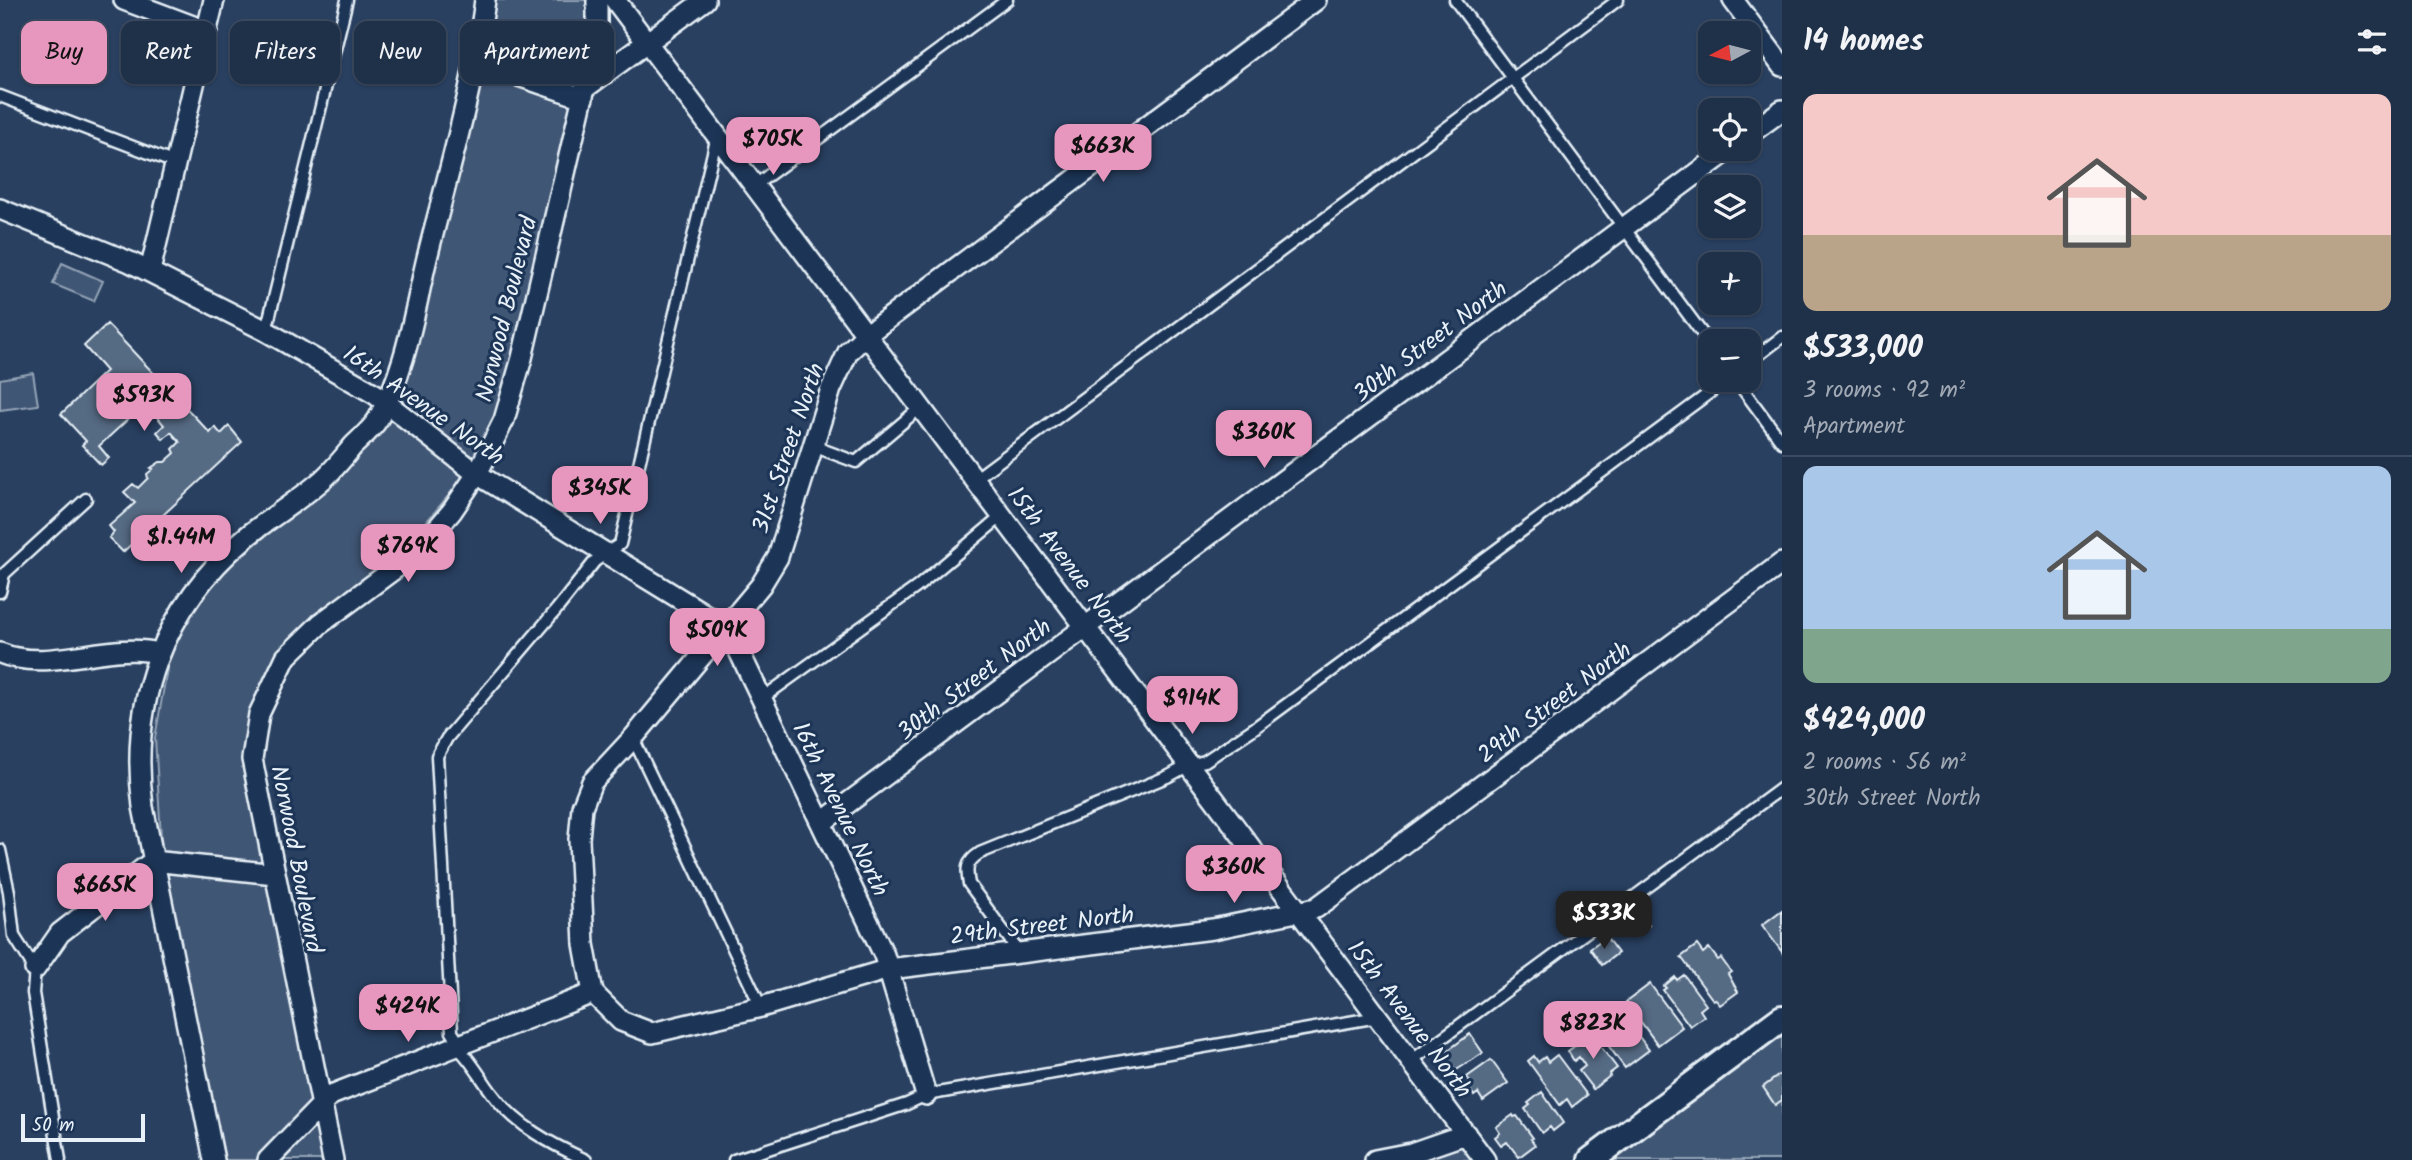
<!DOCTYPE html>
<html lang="en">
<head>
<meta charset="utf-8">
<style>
  :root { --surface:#1f3049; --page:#273850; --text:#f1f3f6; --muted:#a1a9b4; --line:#3c4b61; --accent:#e797bd }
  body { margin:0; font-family:Kalam,sans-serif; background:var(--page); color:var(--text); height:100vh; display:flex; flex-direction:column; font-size:26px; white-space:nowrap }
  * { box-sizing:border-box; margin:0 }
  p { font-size:23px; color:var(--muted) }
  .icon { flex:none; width:38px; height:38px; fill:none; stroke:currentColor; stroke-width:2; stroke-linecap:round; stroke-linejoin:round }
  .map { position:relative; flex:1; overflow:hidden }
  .sheet { display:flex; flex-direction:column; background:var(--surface); width:630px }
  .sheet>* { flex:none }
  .top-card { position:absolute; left:21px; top:21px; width:665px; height:63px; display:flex; gap:14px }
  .needle { width:46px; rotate:263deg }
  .controls { position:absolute; left:1698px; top:21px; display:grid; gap:14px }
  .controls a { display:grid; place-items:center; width:63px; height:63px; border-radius:14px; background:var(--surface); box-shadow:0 2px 5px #0004,0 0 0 2px var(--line); font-size:35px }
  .scale { position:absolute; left:21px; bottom:18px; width:124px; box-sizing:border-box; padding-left:7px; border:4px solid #e8f1f8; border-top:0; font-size:19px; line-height:24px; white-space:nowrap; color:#e8f1f8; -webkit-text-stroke:5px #1d3557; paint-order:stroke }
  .price { position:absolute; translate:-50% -60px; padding:0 16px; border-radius:14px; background:var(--accent); color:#111; font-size:23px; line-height:46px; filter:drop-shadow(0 2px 4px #0008) }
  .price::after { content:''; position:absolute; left:50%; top:42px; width:21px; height:16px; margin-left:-10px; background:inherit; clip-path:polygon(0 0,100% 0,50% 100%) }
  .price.current { background:#222; color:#fff }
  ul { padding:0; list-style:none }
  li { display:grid; align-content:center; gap:14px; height:371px; padding:0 21px }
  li+li { border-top:2px solid var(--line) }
  li span { display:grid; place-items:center; height:217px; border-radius:14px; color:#555 }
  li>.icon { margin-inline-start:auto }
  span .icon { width:126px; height:126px; fill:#fffc; stroke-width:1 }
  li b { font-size:30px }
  h2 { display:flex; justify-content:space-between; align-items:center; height:84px; padding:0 21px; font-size:30px }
  .chip { padding:0 24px; border-radius:14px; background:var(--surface); box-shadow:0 2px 5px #0004,0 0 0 2px var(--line); font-size:24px; line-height:63px }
  .chip.current { background:var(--accent); color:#111 }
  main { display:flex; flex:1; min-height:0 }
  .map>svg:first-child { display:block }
</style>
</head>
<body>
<main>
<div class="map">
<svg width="1782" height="1160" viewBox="0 0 1782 1160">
  <rect width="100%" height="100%" fill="#294061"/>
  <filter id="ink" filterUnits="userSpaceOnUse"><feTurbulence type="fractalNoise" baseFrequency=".0143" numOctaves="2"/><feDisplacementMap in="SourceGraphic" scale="14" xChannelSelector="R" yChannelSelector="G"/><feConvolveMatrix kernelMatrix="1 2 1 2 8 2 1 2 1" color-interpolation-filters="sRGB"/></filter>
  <g filter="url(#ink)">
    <path fill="#415774" stroke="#94a4b6" stroke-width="2" d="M493 0H588L590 34 498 410 466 475 393 561 306 626 251 718 326 1160H225L162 853 155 738 169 658 196 602 225 570 275 528 337 482 400 402Z
      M62 263 103 281 94 301 53 284Z
      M33 373 38 405 0 410V379Z
      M1782 1032V1160H1615Z
      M1463 1145 1474 1160H1412Z"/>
    <path fill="#556a83" stroke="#e8f1f8" stroke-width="2" d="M107 324 210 433 215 427 221 434 229 426 242 442 123 552 109 538 114 532 109 526 135 503 124 492 133 484 138 488 148 478 147 474 153 469 151 468 160 462H165L175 453 173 449 180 442 171 432 163 439 157 432 164 425 155 414 148 421 138 410 99 446 109 458 101 465 82 445 86 441 61 414 106 371 84 346Z
      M1782 910V952L1762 925Z
      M1639 912 1649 925 1636 936 1626 922Z
      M1606 937 1618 953 1602 965 1590 948Z
      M1697 945 1703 953 1709 948 1718 960 1721 958 1731 972 1728 974 1738 992 1720 1005 1715 999 1713 1000 1681 957Z
      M1684 975 1706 1005 1700 1010 1704 1016 1690 1026 1663 990 1666 988 1664 986 1675 977 1677 980Z
      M1650 984 1682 1027 1658 1045 1626 1002Z
      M1614 1008 1616 1011 1618 1009 1649 1050 1625 1068 1596 1029 1605 1022 1601 1017Z
      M1470 1034 1483 1053 1455 1071 1443 1054Z
      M1591 1034 1617 1068 1609 1074 1610 1076 1593 1089 1579 1071 1585 1066 1579 1057 1574 1061 1568 1051Z
      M1557 1055 1587 1095 1572 1107 1567 1099 1560 1105 1528 1061 1534 1056 1538 1062 1545 1057 1548 1062Z
      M1491 1060 1508 1083 1483 1101 1478 1093 1474 1096 1468 1087 1472 1085 1467 1077Z
      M1782 1073V1100L1775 1105 1763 1087Z
      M1542 1092 1563 1123 1553 1131 1550 1127 1542 1133 1525 1109 1530 1105 1528 1103Z
      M1513 1115 1514 1117 1517 1116 1533 1138 1531 1139 1535 1145 1519 1157 1507 1142 1501 1145 1495 1137 1500 1133 1496 1127Z"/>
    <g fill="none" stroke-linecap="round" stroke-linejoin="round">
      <g stroke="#e8f1f8" stroke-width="15">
        <path id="service" d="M1455 0 1710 344
          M0 96 175 163
          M754 186 1007 0
          M266 331 347 0
          M1748 363 1782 337
          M1736 380 1782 442
          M813 446 856 462 921 407
          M975 479 1618 0
          M0 592 4 574 86 499
          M761 699 917 587 1002 516
          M633 738 761 1007
          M0 850 9 892 14 936 35 969 33 993 60 1160
          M1019 952 969 884C966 869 966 862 980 853L1169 776 1189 765 1205 761 1253 729 1727 380
          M1411 1061 1782 788
          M586 1160C551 1144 516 1126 492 1093 482 1080 474 1065 462 1052L461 1046 452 1032 437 756 447 738 557 609 595 561 620 544 717 136
          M734 1160 907 1104 926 1095 1378 1017"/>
      </g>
      <g stroke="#e8f1f8" stroke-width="24">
        <path id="minor" d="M124 0 206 31
          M615 0 1485 1160
          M1733 0 1782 66
          M474 61 583 98
          M585 88 705 0
          M1748 135 1782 110
          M0 209 130 262 266 331 375 394 477 474 711 618 736 645 884 955 926 1095
          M150 271 214 0
          M0 653C48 673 108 641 159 653
          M821 823 1730 149
          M35 969 60 933 153 861 275 874
          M593 993 621 1021 652 1033 761 1007 889 969 1213 929 1316 908 1782 563
          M593 993 584 944 579 839 582 807 592 782 633 738 761 585 778 557 831 389 848 352 866 335 1316 0
          M214 1160 143 807C129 702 163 607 245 538 269 518 297 502 321 481 333 471 343 458 353 446 361 438 372 429 378 419 406 371 414 312 427 258 448 174 474 85 485 0
          M268 1160 331 1095 593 993
          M333 1160 252 759 259 714 286 657 320 624 405 561 430 537 452 511 477 474 504 420 522 358 597 36V0
          M1375 1160 1411 1153 1466 1134"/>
      </g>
      <g stroke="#e8f1f8" stroke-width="30">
        <path id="tertiary" d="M1591 1160 1782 1018"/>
      </g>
      <use href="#service" stroke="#1d3557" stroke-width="10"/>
      <use href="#minor" stroke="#1d3557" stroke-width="19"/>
      <use href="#tertiary" stroke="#1d3557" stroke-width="24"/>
    </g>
  </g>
  <g text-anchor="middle" stroke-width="6" stroke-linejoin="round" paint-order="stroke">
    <g font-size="24" fill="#e8f1f8" stroke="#1d3557">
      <text transform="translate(506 309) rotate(-76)" y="8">Norwood Boulevard</text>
      <text transform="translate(1430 341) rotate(-37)" y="8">30th Street North</text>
      <text transform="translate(424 405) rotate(35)" y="8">16th Avenue North</text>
      <text transform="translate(788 448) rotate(-71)" y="8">31st Street North</text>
      <text transform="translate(1070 565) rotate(53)" y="8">15th Avenue North</text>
      <text transform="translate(974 679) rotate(-37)" y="8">30th Street North</text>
      <text transform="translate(1554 702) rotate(-37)" y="8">29th Street North</text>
      <text transform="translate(841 809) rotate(64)" y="8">16th Avenue North</text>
      <text transform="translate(297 859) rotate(79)" y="8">Norwood Boulevard</text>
      <text transform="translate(1042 925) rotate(-7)" y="8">29th Street North</text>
      <text transform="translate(1410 1019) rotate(53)" y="8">15th Avenue North</text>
    </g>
  </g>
</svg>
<div class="controls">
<a><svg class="needle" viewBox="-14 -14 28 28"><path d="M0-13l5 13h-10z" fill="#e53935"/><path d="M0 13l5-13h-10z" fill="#a1a9b4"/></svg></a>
<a><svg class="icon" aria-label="locate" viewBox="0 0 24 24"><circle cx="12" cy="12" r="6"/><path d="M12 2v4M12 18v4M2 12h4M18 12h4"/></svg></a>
<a><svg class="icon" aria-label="layers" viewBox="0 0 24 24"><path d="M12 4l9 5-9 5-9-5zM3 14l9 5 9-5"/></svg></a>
<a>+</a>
<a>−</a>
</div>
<div class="scale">50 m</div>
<b class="price" style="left:773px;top:177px">$705K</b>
<b class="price" style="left:1103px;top:184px">$663K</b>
<b class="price" style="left:144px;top:433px">$593K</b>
<b class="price" style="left:1264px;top:470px">$360K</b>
<b class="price" style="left:600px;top:526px">$345K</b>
<b class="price" style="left:181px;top:575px">$1.44M</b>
<b class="price" style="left:408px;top:584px">$769K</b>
<b class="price" style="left:717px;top:668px">$509K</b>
<b class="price" style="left:1192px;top:736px">$914K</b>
<b class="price" style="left:1234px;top:905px">$360K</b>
<b class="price" style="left:105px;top:923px">$665K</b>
<b class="price current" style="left:1604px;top:951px">$533K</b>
<b class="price" style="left:408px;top:1044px">$424K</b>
<b class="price" style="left:1593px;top:1061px">$823K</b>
<div class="top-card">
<a class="chip current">Buy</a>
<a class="chip">Rent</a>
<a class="chip">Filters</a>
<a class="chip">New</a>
<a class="chip">Apartment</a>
</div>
</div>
<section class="sheet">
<h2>14 homes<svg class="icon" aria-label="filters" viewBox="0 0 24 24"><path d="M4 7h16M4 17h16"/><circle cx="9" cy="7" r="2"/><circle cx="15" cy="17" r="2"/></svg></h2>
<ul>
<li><span style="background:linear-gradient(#f6c9c9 65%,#b9a48a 0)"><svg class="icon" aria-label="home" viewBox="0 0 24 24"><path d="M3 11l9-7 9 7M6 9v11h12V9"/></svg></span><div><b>$533,000</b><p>3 rooms · 92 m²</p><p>Apartment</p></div></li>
<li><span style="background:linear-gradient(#a9c7e8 75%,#7fa58c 0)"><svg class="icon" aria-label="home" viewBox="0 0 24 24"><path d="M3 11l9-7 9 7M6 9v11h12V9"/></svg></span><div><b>$424,000</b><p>2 rooms · 56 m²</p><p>30th Street North</p></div></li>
</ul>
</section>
</main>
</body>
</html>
